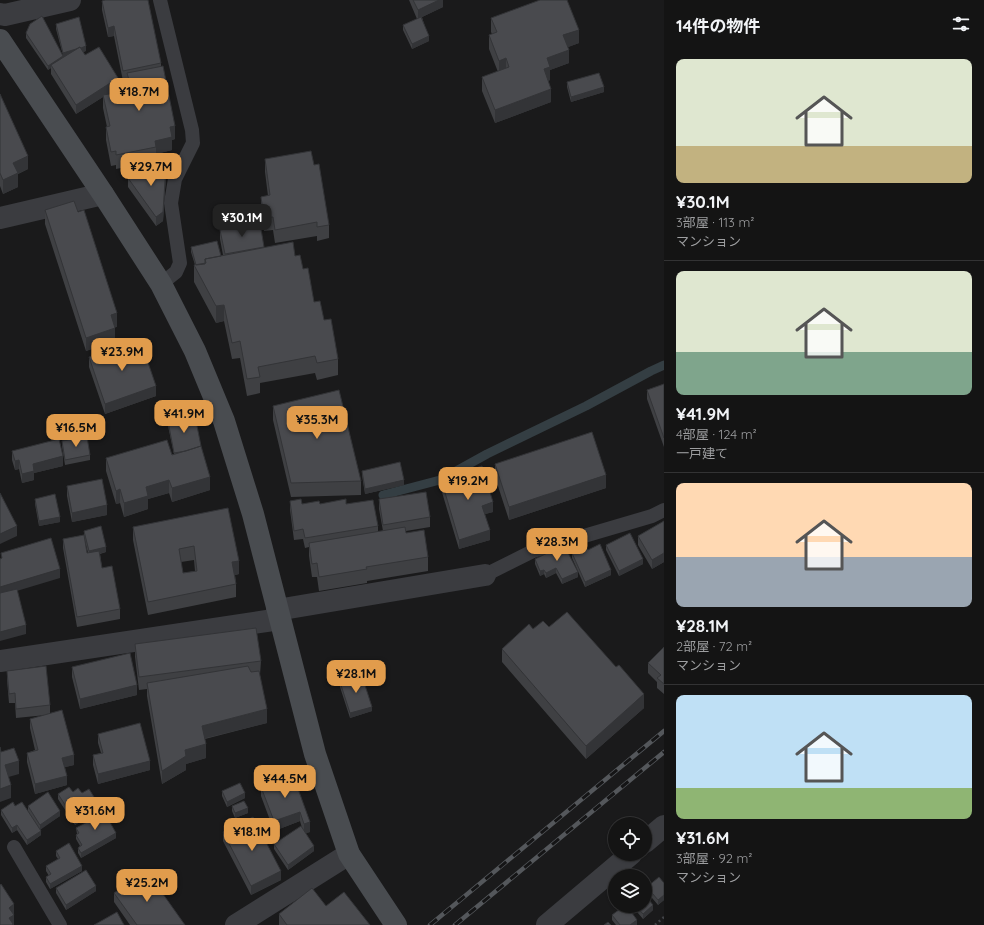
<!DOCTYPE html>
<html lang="ja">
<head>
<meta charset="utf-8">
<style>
  :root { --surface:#141414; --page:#212122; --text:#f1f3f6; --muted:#9d9ea0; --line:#333334; --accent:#e19c4c }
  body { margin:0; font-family:Quicksand,"Noto Sans JP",sans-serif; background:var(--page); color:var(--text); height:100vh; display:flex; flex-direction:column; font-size:15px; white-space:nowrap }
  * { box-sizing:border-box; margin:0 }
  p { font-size:13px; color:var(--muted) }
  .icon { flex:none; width:22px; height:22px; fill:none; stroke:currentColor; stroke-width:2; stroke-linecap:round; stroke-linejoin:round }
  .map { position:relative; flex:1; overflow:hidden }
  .drawer { display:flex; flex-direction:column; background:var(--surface); width:320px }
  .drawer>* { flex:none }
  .controls { position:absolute; left:608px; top:817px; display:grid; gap:8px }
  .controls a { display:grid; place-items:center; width:44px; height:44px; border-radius:50%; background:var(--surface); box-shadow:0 1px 3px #0004,0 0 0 1px var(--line); font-size:20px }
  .price { position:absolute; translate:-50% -34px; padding:0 9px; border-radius:8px; background:var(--accent); color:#111; font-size:13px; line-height:26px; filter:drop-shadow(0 1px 2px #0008) }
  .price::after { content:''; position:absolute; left:50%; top:24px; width:12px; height:9px; margin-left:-6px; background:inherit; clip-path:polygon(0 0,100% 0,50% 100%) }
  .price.selected { background:#222; color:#fff }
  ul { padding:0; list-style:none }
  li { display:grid; align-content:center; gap:8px; height:212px; padding:0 12px }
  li+li { border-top:1px solid var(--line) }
  li span { display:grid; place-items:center; height:124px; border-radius:8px; color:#555 }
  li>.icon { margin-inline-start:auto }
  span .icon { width:72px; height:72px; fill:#fffc; stroke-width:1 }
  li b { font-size:17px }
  h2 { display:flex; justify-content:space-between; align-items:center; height:48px; padding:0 12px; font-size:17px }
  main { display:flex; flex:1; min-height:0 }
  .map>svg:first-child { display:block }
</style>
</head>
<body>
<main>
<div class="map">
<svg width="664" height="925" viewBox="0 0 664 925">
  <rect width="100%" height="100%" fill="#1a1a1b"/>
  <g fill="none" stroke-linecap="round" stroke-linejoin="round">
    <path stroke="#343e43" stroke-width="9" d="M383 495 440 480 487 454 586 406 651 371 664 365"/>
    <path stroke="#414347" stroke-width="2.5" stroke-dasharray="2 3" stroke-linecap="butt" d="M655 925 664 917"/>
    <path stroke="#3b3c40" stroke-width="14" d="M160 0 192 130 193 143 175 179 171 203 180 263 176 272 161 284
      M485 575 533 551 652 516 664 510
      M14 847 60 925"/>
    <path stroke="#3b3c40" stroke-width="22" d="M0 14 5 15 70 0
      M0 218 103 194
      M277 610 485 575
      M0 661 280 619
      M645 842 664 826
      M236 925 349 854
      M547 925 631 854"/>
    <path stroke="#494c50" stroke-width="22" d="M0 40 103 194 161 284 195 351 224 421 253 514 315 754 349 854 396 925"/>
    <g stroke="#54575b" stroke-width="4.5">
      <path id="rail" d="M430 925 664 731
        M455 925 664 752"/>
    </g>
    <use href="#rail" stroke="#151516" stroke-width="3" stroke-dasharray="9" stroke-linecap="butt"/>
  </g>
  <path fill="#3f4043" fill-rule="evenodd" d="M409 0H443V7L422 17 429 41 412 49 403 30V25L417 19Z
    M102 1 161 63V66L175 139 172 140V150L156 154V161L116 169V165L111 166 106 140V127H107L103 108V97L76 114 51 74V68L48 70 26 38V33L63 55 56 29V24L86 51 83 52 85 55 118 86 127 81V80L123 81 114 36 108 37 102 10ZM114 90V93L108 94Z
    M491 18 579 43 568 47 569 63 550 70V80L548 81 551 102 495 123 482 91V77L498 72 489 49V35L492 34 491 32Z
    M567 82 604 92 571 102 567 87Z
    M0 94 28 169 18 174V187L3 194 0 186Z
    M265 159 314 165 329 225V238L317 241V236L275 243 273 230 264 231 261 210V197L268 196 265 172Z
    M166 175 163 221 156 226 128 187V178Z
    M45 210 117 327H115V341L86 351 45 224Z
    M220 230 264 247 295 256 303 269 314 302 324 320 338 359V375L317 380 315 373 260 383V393L247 396 240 358 232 359 224 321 216 323 194 282V265H195L191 252V247L221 256 223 255 220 239Z
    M89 357 156 396 105 414 89 367Z
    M664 384V447L647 399V390Z
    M273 406 361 481V495L291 497 273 420Z
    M168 421 201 446 210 490 172 502 169 493 148 499V509L124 517 120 503 116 504 106 471V458L174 454 168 426Z
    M62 441 90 455V460L65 465 62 446Z
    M12 451 63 466 34 473V480L22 483 19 469 15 470 12 460Z
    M495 464 606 488 509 520 495 477Z
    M362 471 404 485 365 494 362 475Z
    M441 479 493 512 485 514 490 540 459 549 441 489Z
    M67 486 107 515 72 522 67 496Z
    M35 499 60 522 39 526 35 504Z
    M379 499 430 517V527L406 531V533L428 557V571L367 581V583L319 591 317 577H312L309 556V547L305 548 303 539 294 540 290 510V501L302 504H346L378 526V532L383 531 379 509Z
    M228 508 239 574 235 575 236 584V597L148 615 133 540V527ZM194 560 195 571 183 573 181 562Z
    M664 521V562L652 569 638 545V536Z
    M84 531 106 552 100 554 102 568 120 609V619L77 627 63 548V539L84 535ZM84 537 88 553H87Z
    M606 545 643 564 619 576 606 550Z
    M588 550 611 575 585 587 572 558V553Z
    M535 559 578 577 562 584 556 573 546 578 544 574 540 576 535 564Z
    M549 627 644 708 586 759 502 662V649L533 629Z
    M135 644 261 661 260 675 267 723 205 739 206 758 186 764V770L162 784 147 696V689L139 690 135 657Z
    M664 647V694L657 688V682L648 673V663Z
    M72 667 137 695 80 709 72 677Z
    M7 671 50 705V714L74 765 65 767 67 785 35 794 27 762V753L35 750 30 728V719L46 715 16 718 15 703H9L7 680Z
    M340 682 372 711 350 718 340 687Z
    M98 734 150 770 98 784 93 765V755L101 753 98 743Z
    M293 775 310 832 306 833 314 851 288 870 274 849V844L302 828 300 821 274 831 261 796V787Z
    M222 791 245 798 227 807 222 796Z
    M73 792 82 793 99 810 75 825 58 799V794Z
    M15 806 28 811V806L60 816 40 829 41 835 27 845 17 830 12 833 1 815V810Z
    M232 806 248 813 235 818 232 811Z
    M91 816 116 838 81 858 78 853V848L80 846 76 839V835L77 834 76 828 91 820Z
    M223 832 281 880 251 895 223 841Z
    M56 851 82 871 50 889 46 882V877L49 876 46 871V866L58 859 56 856Z
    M664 883V900L658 905 647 892V887Z
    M56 888 96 891 66 910 56 893Z
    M114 893 185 925H130L114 902Z
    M326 906 370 925H279V914Z
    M632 906H645L653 910 643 919Z
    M612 915 637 925H616L612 920Z"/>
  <path fill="#333437" d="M439 0H443V7L418 19V10Z
    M114 26V36L108 37V28Z
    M579 30V43L563 49V35Z
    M429 36V41L412 49V44Z
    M86 46V51L63 58V53Z
    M569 50V63L550 70V80L544 83V69L547 58Z
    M63 56V61L51 65V68L48 70V66Z
    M506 58V72L499 74V61Z
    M118 78V88H114V90L104 97 103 95V97L76 114V105Z
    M604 87V92L571 102V97Z
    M551 89V102L495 123V110Z
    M175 126V139L172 140V150L156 154V147L155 141 170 127Z
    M28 156V169L18 174V187L3 194V180L13 163Z
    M166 165V175L163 221 156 226V217Z
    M224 305V321L216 323V306Z
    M117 313V327L111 328V315Z
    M115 328V341L86 351V338Z
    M156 386V396L105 414V404Z
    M63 456V466L34 473V480L22 483V474L33 464Z
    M19 460V469L15 470V461Z
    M606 475V488L509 520V507Z
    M210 477V490L172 502V488Z
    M169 480V493L148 499V509L124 517V503L146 487Z
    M404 480V485L365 494V489Z
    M120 489V503L116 504V491Z
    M493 502V512L482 515V506Z
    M107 505V515L72 522V513Z
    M60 517V522L39 526V521Z
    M17 526V536L0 544V534Z
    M490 530V540L459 549V540Z
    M106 547V552L89 556V551Z
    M664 553V562L652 569V560Z
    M643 559V564L619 576V571Z
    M239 561V574L232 576V562Z
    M556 568V573L546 578V573Z
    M60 569V578L0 596V587Z
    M544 570V574L540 576V571Z
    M611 570V575L585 587V582Z
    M578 572V577L562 584V579Z
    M26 625V634L0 641V632Z
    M137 685V695L80 709V699Z
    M644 694V708L586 759V746Z
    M372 707V711L350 718V713Z
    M267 709V723L202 739V726Z
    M206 744V758L186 764V770L162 784V771L185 750Z
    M74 755V765L62 768V758Z
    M19 761V774L5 778V765Z
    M150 761V770L98 784V774Z
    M67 776V785L35 794V784Z
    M11 785V798L0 802V789Z
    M245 793V798L227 807V802Z
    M99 805V810L75 825V820Z
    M248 808V813L235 818V813Z
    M60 811V816L40 830V825Z
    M300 812V821L274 831V821Z
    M310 822V832L304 834V824Z
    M17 825V830L12 833V828Z
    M41 831V835L27 845V840Z
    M116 833V838L81 858V853Z
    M314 846V851L288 870V865Z
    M82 866V871L50 889V884Z
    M281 871V880L251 895V886Z
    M96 886V891L66 910V905Z
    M664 895V900L658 905V900Z
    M14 904V925H9V908Z
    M653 905V910L643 919V914Z
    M637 920V925H630Z"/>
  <path fill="#494a4e" stroke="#333437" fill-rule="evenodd" d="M105 0H148L161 63 123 71 114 26 108 28 102 1Z
    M413 0H439L418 10Z
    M540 0H567L579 30 563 35 569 50 547 58 550 67 544 69 551 89 495 110 482 77 509 67 506 58 499 61 489 35 497 32 491 18Z
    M42 16 63 56 48 66 26 33 30 24Z
    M79 17 86 46 81 48 80 47 76 49 63 53 56 24Z
    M421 17 429 36 412 44 403 25Z
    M80 47 85 55 99 47 118 78 76 105 51 65Z
    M163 66 175 126 170 127 172 137 155 141 156 147 116 155V151L111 152 106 127 110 126 103 95 115 93 114 88 129 80 127 73Z
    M599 73 604 87 571 97 567 82Z
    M0 94 28 156 13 163 18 173 3 180 0 173Z
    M311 151 314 165 319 164 329 225 317 227V222L275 230 273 217 264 218 261 197 270 195 265 159Z
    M166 165 163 212 156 217 128 178 134 172Z
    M74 201 78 212 84 210 117 313 111 315 115 328 86 338 45 210Z
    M260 223 264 247 225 254 220 230Z
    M217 241 221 256 205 259V264L196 265 191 247Z
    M293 242 295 256 300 255 303 269 308 268 314 302 320 301 324 320 331 319 338 359 317 363 315 356 258 367 260 377 247 379 240 341 232 343 224 305 216 306 194 265 206 263 205 259Z
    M140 339 156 386 105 404 89 357Z
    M664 384V438L647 390Z
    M339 390 361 481 291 483 273 406Z
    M195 416 201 446 186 451 174 453 168 421Z
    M592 432 606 475 509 507 495 464Z
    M87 437 90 455 65 460 62 441Z
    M59 439 63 456 33 464 34 471 22 474 19 460 15 461 12 451Z
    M167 440 172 455 201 446 210 477 172 488 169 480 146 487 148 496 124 503 120 489 116 491 106 458Z
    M400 462 404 480 365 489 362 471Z
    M482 466 493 502 482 506 490 530 459 540 441 479Z
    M102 479 107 505 72 513 67 486Z
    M426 492 430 517 383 525 379 499Z
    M0 493 17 526 0 534Z
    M55 494 60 517 39 521 35 499Z
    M301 499 302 504 319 501 320 504 346 499V504L373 500 378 526 305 538 303 529 294 531 290 501Z
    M228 508 239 561 232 562 236 584 148 602 133 527ZM194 546 197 571 183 573 179 549Z
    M664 521V553L652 560 638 536Z
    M101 526 106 547 89 551 84 531Z
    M405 527 406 533 424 530 428 557 366 567 367 569 319 577 317 563 312 564 309 543Z
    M630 533 643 559 619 571 606 545Z
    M84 535 87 553 99 551 102 568 112 566 120 609 77 617 63 539Z
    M51 538 60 569 0 587V559L2 558 1 553Z
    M600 544 611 570 585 582 572 553 586 547 588 550Z
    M564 545 578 572 562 579 556 568 546 573 544 570 540 571 535 559Z
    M17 589 26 625 0 632V593Z
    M567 612 616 667 619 665 644 694 586 746 502 649 529 624 533 629 543 621 549 627Z
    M256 628 261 661 139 677 135 644Z
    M664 647V684L657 678 661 675 648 663Z
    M130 653 137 685 80 699 72 667Z
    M46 666 50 705 16 709 15 693 9 694 7 671Z
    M248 666 251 672 259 671 267 709 202 726 206 744 185 750 186 756 162 771 147 683Z
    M362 676 372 707 350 713 340 682Z
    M62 710 74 755 62 758 67 776 35 784 27 753 38 750 30 719Z
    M140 723 150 761 98 774 93 755 103 753 98 734Z
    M0 747 1 752 14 748 19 761 5 765 11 785 0 789Z
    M293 775 310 822 304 824 300 812 274 821 261 787Z
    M240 783 245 793 227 802 222 791Z
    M69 787 73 792 78 788 82 793 89 789 99 805 75 820 58 794Z
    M48 792 60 811 40 825 28 806Z
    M244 801 248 808 235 813 232 806Z
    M13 802 15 806 22 802 41 831 27 840 17 825 12 828 1 810Z
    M103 810 116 833 81 853 78 848 82 845 76 835 79 833 76 828 93 819 91 816Z
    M253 817 281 871 251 886 223 832Z
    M301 826 314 846 288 865 274 844Z
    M69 843 82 866 50 884 46 877 51 874 46 866 60 858 56 851Z
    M86 870 96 886 66 905 56 888Z
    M146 870 185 925H137L114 893Z
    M659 877 664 883V895L658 900 647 887Z
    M1 884 14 904 9 908 14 915 9 918 13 924 12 925H0V885Z
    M312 888 326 906 344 892 370 925H287L279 914Z
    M645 895 653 905 643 914 636 906H645Z
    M624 906H627L637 920 630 925H620L612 915Z
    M117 912 124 925H94Z
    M608 922 611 925H604Z"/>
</svg>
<div class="controls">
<a><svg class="icon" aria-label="locate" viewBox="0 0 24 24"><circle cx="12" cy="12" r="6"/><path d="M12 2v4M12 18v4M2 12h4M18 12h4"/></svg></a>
<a><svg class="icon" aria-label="layers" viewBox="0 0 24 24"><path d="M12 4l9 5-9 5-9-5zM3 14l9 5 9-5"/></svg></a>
</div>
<b class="price" style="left:139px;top:112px">¥18.7M</b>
<b class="price" style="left:151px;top:187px">¥29.7M</b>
<b class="price selected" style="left:242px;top:238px">¥30.1M</b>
<b class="price" style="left:122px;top:372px">¥23.9M</b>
<b class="price" style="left:184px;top:434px">¥41.9M</b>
<b class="price" style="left:317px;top:440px">¥35.3M</b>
<b class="price" style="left:76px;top:448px">¥16.5M</b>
<b class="price" style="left:468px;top:501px">¥19.2M</b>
<b class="price" style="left:557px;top:562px">¥28.3M</b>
<b class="price" style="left:356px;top:694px">¥28.1M</b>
<b class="price" style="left:285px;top:799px">¥44.5M</b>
<b class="price" style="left:95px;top:831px">¥31.6M</b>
<b class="price" style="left:252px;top:852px">¥18.1M</b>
<b class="price" style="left:147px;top:903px">¥25.2M</b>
</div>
<section class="drawer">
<h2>14件の物件<svg class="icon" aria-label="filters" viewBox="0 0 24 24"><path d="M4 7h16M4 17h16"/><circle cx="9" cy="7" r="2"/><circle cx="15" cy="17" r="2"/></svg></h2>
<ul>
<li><span style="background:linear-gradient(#dfe7d0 70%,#c2b280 0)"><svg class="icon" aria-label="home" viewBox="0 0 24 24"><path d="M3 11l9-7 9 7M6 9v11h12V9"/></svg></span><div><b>¥30.1M</b><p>3部屋 · 113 m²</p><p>マンション</p></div></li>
<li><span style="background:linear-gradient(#dfe7d0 65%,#7fa58c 0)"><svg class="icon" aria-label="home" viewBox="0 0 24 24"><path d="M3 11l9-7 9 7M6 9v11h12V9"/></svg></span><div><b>¥41.9M</b><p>4部屋 · 124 m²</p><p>一戸建て</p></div></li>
<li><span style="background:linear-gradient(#ffd9b3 60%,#9aa5b1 0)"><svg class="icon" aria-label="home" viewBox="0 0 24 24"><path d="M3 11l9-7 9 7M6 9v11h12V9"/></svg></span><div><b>¥28.1M</b><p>2部屋 · 72 m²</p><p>マンション</p></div></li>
<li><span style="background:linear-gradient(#bfe0f5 75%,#8fb573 0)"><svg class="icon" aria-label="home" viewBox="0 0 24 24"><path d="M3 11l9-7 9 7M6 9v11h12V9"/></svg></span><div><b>¥31.6M</b><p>3部屋 · 92 m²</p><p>マンション</p></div></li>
</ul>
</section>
</main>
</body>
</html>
